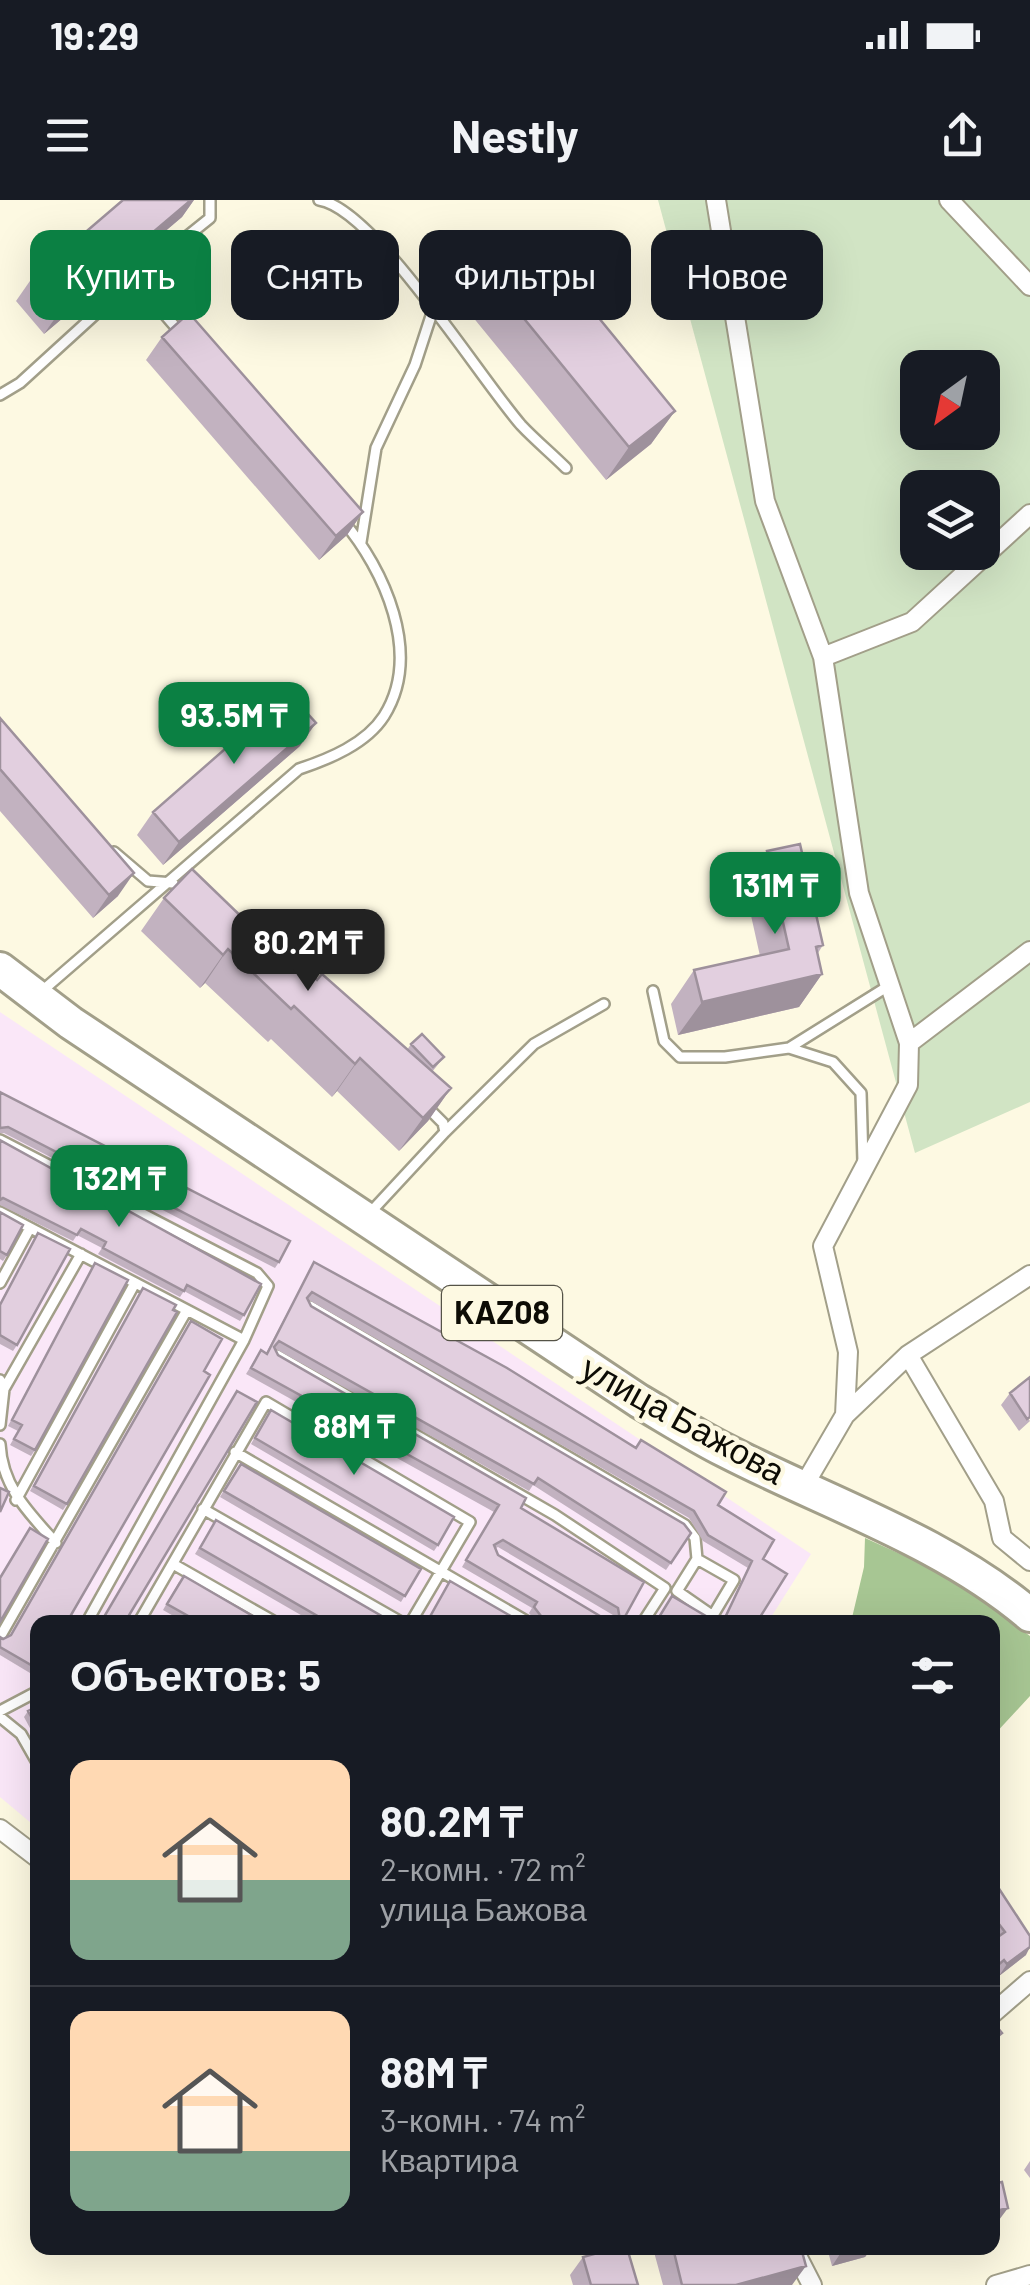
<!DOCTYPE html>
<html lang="ru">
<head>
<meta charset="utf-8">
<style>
  :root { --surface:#171b24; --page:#20242c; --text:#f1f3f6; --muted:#9ea1a6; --line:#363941; --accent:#0b8043 }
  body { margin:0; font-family:Barlow,sans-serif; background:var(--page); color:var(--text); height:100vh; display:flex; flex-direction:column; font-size:38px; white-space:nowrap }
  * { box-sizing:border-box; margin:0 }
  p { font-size:32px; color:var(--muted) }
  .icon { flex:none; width:55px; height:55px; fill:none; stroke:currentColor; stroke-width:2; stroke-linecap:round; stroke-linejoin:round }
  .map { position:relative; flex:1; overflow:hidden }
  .drawer { position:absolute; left:30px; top:1415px; width:970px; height:640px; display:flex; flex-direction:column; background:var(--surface); border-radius:20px; box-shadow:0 10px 40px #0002 }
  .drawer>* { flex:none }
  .hud { position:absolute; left:30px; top:30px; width:970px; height:90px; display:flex; gap:20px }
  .needle { width:65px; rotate:213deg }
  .controls { position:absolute; left:900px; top:150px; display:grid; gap:20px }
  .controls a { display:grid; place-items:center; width:100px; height:100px; border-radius:20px; background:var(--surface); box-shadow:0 10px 40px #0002; font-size:50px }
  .price { position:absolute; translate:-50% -85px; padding:0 22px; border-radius:20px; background:var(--accent); color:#fff; font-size:32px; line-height:65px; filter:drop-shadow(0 2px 5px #0008) }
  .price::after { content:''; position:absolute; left:50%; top:60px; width:30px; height:22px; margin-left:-15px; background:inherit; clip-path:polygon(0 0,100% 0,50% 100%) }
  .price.on { background:#222; color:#fff }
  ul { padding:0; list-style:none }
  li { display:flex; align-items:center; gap:30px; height:250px; padding:0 40px }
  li+li { border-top:2px solid var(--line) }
  li span { display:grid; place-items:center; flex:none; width:280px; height:200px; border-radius:20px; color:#555 }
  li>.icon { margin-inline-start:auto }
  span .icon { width:120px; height:120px; fill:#fffc; stroke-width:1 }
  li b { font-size:42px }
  h2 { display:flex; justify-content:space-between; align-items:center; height:120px; padding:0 40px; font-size:42px }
  .chip { padding:0 35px; border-radius:20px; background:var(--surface); box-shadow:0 10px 40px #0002; font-size:35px; line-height:90px }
  .chip.on { background:var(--accent); color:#fff }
  .status { display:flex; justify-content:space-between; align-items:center; height:70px; padding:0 50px; background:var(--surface); direction:ltr }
  .status svg { height:28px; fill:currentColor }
  header { display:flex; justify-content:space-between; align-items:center; height:130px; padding:0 40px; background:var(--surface); font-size:45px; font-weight:700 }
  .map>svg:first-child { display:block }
</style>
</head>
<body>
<div class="status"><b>19:29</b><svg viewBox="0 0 49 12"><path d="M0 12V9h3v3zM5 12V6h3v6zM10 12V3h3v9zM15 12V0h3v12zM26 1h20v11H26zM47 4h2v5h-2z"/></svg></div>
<header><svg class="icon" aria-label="menu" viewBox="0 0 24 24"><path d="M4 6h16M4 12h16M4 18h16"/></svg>Nestly<svg class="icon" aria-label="share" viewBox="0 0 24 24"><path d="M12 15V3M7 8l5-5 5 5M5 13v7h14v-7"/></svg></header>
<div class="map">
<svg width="1030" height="2085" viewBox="0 0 1030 2085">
  <rect width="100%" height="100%" fill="#fdf9e2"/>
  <path fill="#fae7f8" d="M0 812 811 1354 768 1422H38L37 1628 0 1597Z"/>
  <path fill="#d1e4c4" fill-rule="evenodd" d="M658 0H1030V902L915 953ZM918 168H982V232H918ZM918 288H982V352H918Z"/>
  <path fill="#a7c693" d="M865 1338 949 1376 1030 1436V1496L993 1536 992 1422H851L864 1367Z"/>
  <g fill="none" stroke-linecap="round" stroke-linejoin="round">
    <g stroke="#a29f89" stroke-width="14">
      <path id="lane" d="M319 0C374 8 479 177 521 225 535 240 551 253 566 268
        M179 131 134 79 210 18V0
        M0 195 20 183 134 79
        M361 342 376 248 415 165 432 113
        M114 652 148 681 173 683
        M42 791 299 569C329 559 366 544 384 516 423 454 384 369 343 321
        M653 791 664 841 680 857H725L789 848 890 785
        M789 848 833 862 861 893 863 962
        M445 932 534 844 604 804
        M0 940 257 1073 268 1086 244 1140 187 1110 0 1437
        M0 1012 187 1110
        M368 1015 445 932 443 923 428 908
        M0 1083 30 1028
        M310 1106 685 1325 695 1338 697 1359 734 1380 709 1422
        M277 1155 555 1315 665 1388 643 1422
        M0 1180 4 1189 0 1225
        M4 1189 81 1054
        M0 1244C2 1287 29 1313 56 1343
        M235 1252 528 1422
        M16 1300 135 1083
        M203 1309 401 1422
        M697 1359 677 1391 713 1416
        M173 1364 275 1422
        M87 1422 244 1140
        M139 1422 266 1202 470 1322 411 1422
        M0 1511 38 1491
        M0 1517 21 1534 38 1564"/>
    </g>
    <g stroke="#a29f89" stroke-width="22">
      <path id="street" d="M716 0 765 301 823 457 859 693 909 843
        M949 0 1030 86
        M823 457 912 422 1030 314
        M908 1155 994 1301 1002 1338 1030 1361
        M845 1215 908 1155 1030 1075
        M803 1287 845 1215 848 1152 823 1046 908 885 909 843 1030 751
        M0 1629 38 1658
        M992 1814 1030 1781
        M793 2048 812 2085
        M996 2085 1030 2075"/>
    </g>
    <g stroke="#a29f89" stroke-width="38">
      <path id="highway" d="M0 769 71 823 639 1201C668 1218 696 1236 726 1251 827 1303 943 1341 1030 1415"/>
    </g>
    <use href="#lane" stroke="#fff" stroke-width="9"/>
    <use href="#street" stroke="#fff" stroke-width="18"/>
    <use href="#highway" stroke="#fff" stroke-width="32"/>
  </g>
  <path fill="#c2b2c0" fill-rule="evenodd" d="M191 0H194L182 17 44 134 16 101 32 78Z
    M486 72 675 211 651 244 606 280 463 105Z
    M162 137 363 312 347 335 319 360 146 160Z
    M0 518 118 696 93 718 0 611Z
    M300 546 163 665 137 635 153 612Z
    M767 651 823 745 818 753 822 774 799 807 678 835 671 804 694 770 760 756 744 684Z
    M164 698 252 727 407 850 411 844 444 857 432 872 451 888 428 921 399 951 337 891 332 897 271 839 268 842 205 783 200 788 141 731Z
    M0 892 279 1062 275 1068 95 975 93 979 4 933H0Z
    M0 940 244 1115 240 1121 184 1091 180 1097 98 1054 102 1048 77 1035 73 1041 0 1005Z
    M0 1012 7 1055 3 1061 0 1059Z
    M38 1033 17 1145 13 1151 0 1144V1103Z
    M314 1062 718 1305 763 1359 757 1422H722L748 1368 703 1341 689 1318 307 1099 311 1106 691 1333 666 1370 533 1285 529 1291 274 1148 278 1155 521 1308 644 1382 622 1422H536L529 1413 532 1408 462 1367 494 1312 246 1174 261 1150 266 1153ZM498 1347 613 1415 614 1421 610 1422 498 1355 496 1348Z
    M95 1063 35 1250 31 1256 10 1245 18 1231 8 1226Z
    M143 1088 67 1304 63 1310 30 1291Z
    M1010 1193 1030 1221 1019 1231 1001 1205Z
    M267 1216 438 1345 434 1351 251 1244Z
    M236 1270 421 1369 401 1402 220 1297Z
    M216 1320 392 1422H313L195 1354Z
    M179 1382 263 1422H184L163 1410Z
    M38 1422V1472L35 1476 0 1455V1437L3 1439Z
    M38 1506V1543L24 1517 28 1511Z
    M992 1678 1026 1755 999 1776 996 1772 994 1740 992 1738Z
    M1030 1961V1978L1024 1970Z
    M658 2048H801L792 2085H663L654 2052Z
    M827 2048H872L865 2057 832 2066Z
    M583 2057 638 2085H573L570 2075Z"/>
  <path fill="#9e919c" d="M191 0H194L182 17 44 134 60 111Z
    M675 211 651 244 606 280 629 247Z
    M363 312 347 335 319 360 336 336Z
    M316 523 300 546 163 665 179 642Z
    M134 673 118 696 93 718 109 695Z
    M228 749 205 783 200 788 223 755Z
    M822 774 799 807 678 835 702 802Z
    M360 858 337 891 332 897 355 864Z
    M451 888 428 921 399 951 423 918Z
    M1030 1747 1026 1755 999 1776 1007 1764Z
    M1008 2008 999 2020 992 2022V2012Z
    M865 2048H872L865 2057 832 2066 840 2054Z
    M902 2048H924L900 2052Z
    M806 2066 792 2085H736Z"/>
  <path fill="#e2cfdf" stroke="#9e919c" stroke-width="2.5" fill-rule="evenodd" d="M123 0H191L60 111 32 78Z
    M531 35 675 211 629 247 486 72Z
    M189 113 363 312 336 336 162 137Z
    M289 493 316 523 179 642 153 612Z
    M0 518 134 673 109 695 0 569Z
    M800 644 823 745 816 747 822 774 702 802 694 770 789 749 767 651Z
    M192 669 252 727 257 722 317 780 322 774 451 888 423 918 360 858 355 864 294 806 291 809 228 749 223 755 164 698Z
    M422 834 444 857 433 867 411 844Z
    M0 892 290 1041 279 1062 99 969 97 973 8 927 0 928Z
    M0 940 261 1084 244 1115 187 1085 184 1091 103 1048 106 1042 81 1029 77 1035 3 998 0 1000Z
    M0 1012 23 1025 7 1055 0 1051Z
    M38 1033 70 1049 17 1145 0 1135V1105Z
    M314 1062 507 1168 636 1248 641 1240 726 1292 718 1305 774 1340 763 1359 787 1374 757 1422H723L752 1361 708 1335 694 1311 312 1092 307 1098 311 1106 684 1324 691 1333 671 1363 538 1278 534 1284 279 1141 274 1147 278 1155 526 1298 521 1308 644 1382 622 1422H536L541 1416 534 1407 537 1402 466 1360 499 1305 251 1168 261 1150 267 1154ZM503 1340 618 1408 620 1420 610 1422 498 1355 494 1345Z
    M95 1063 128 1080 35 1250 14 1239 22 1225 12 1220Z
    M143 1088 176 1105 173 1110 177 1112 67 1304 34 1286Z
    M191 1121 222 1139 204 1171 210 1175 67 1422H38V1469L0 1447V1437L3 1439 11 1435Z
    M1030 1177V1217L1027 1219 1010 1193Z
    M237 1191 257 1202 125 1422H101Z
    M271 1210 454 1317 438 1345 255 1238Z
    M241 1264 421 1369 405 1396 224 1291Z
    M0 1288 9 1292 0 1312Z
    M216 1320 392 1422H328L200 1348Z
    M30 1328 48 1339 0 1422V1378Z
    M184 1376 263 1422H199L167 1404Z
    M450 1381 521 1422H427Z
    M672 1396 716 1422H656Z
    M38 1506V1529L28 1511Z
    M992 1678 1030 1736V1747L1007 1764 1004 1760 992 1770V1741L1005 1732 992 1715Z
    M992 1821 1002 1833 992 1841Z
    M1002 1982 1008 2008 992 2012V1984Z
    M616 2048H627L638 2085H591L583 2057Z
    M673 2048H801L806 2066 736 2085H682Z
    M838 2048H865L840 2054Z"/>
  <g text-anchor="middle" stroke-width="9" stroke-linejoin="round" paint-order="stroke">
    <rect fill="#fdf9e2" stroke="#555347" stroke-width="2.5" x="442" y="1086" width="120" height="54" rx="8"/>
    <g font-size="32" font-weight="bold" fill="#0d0c05">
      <text x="502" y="1124">KAZ08</text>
    </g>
    <g font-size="35" fill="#0d0c05" stroke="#fdf9e2">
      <text transform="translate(683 1220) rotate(29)" y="12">улица Бажова</text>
    </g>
  </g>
</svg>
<div class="controls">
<a><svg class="needle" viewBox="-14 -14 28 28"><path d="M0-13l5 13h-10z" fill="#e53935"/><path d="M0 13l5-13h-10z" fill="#9ea1a6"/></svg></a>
<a><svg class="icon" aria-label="layers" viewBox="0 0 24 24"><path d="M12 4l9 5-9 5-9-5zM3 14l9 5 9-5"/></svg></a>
</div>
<b class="price" style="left:234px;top:567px">93.5M ₸</b>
<b class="price" style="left:775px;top:737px">131M ₸</b>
<b class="price on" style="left:308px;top:794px">80.2M ₸</b>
<b class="price" style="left:119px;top:1030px">132M ₸</b>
<b class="price" style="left:354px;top:1278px">88M ₸</b>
<div class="hud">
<a class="chip on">Купить</a>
<a class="chip">Снять</a>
<a class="chip">Фильтры</a>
<a class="chip">Новое</a>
</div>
<section class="drawer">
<h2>Объектов: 5<svg class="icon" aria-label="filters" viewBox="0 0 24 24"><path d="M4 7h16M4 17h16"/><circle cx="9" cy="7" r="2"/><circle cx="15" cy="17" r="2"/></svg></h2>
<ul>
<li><span style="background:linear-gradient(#ffd9b3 60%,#7fa58c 0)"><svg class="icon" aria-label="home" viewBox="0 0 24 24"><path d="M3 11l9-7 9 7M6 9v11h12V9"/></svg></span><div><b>80.2M ₸</b><p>2-комн. · 72 m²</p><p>улица Бажова</p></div></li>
<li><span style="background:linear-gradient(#ffd9b3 70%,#7fa58c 0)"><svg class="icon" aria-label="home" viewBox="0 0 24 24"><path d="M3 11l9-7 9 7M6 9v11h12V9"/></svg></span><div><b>88M ₸</b><p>3-комн. · 74 m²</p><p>Квартира</p></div></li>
</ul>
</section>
</div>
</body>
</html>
